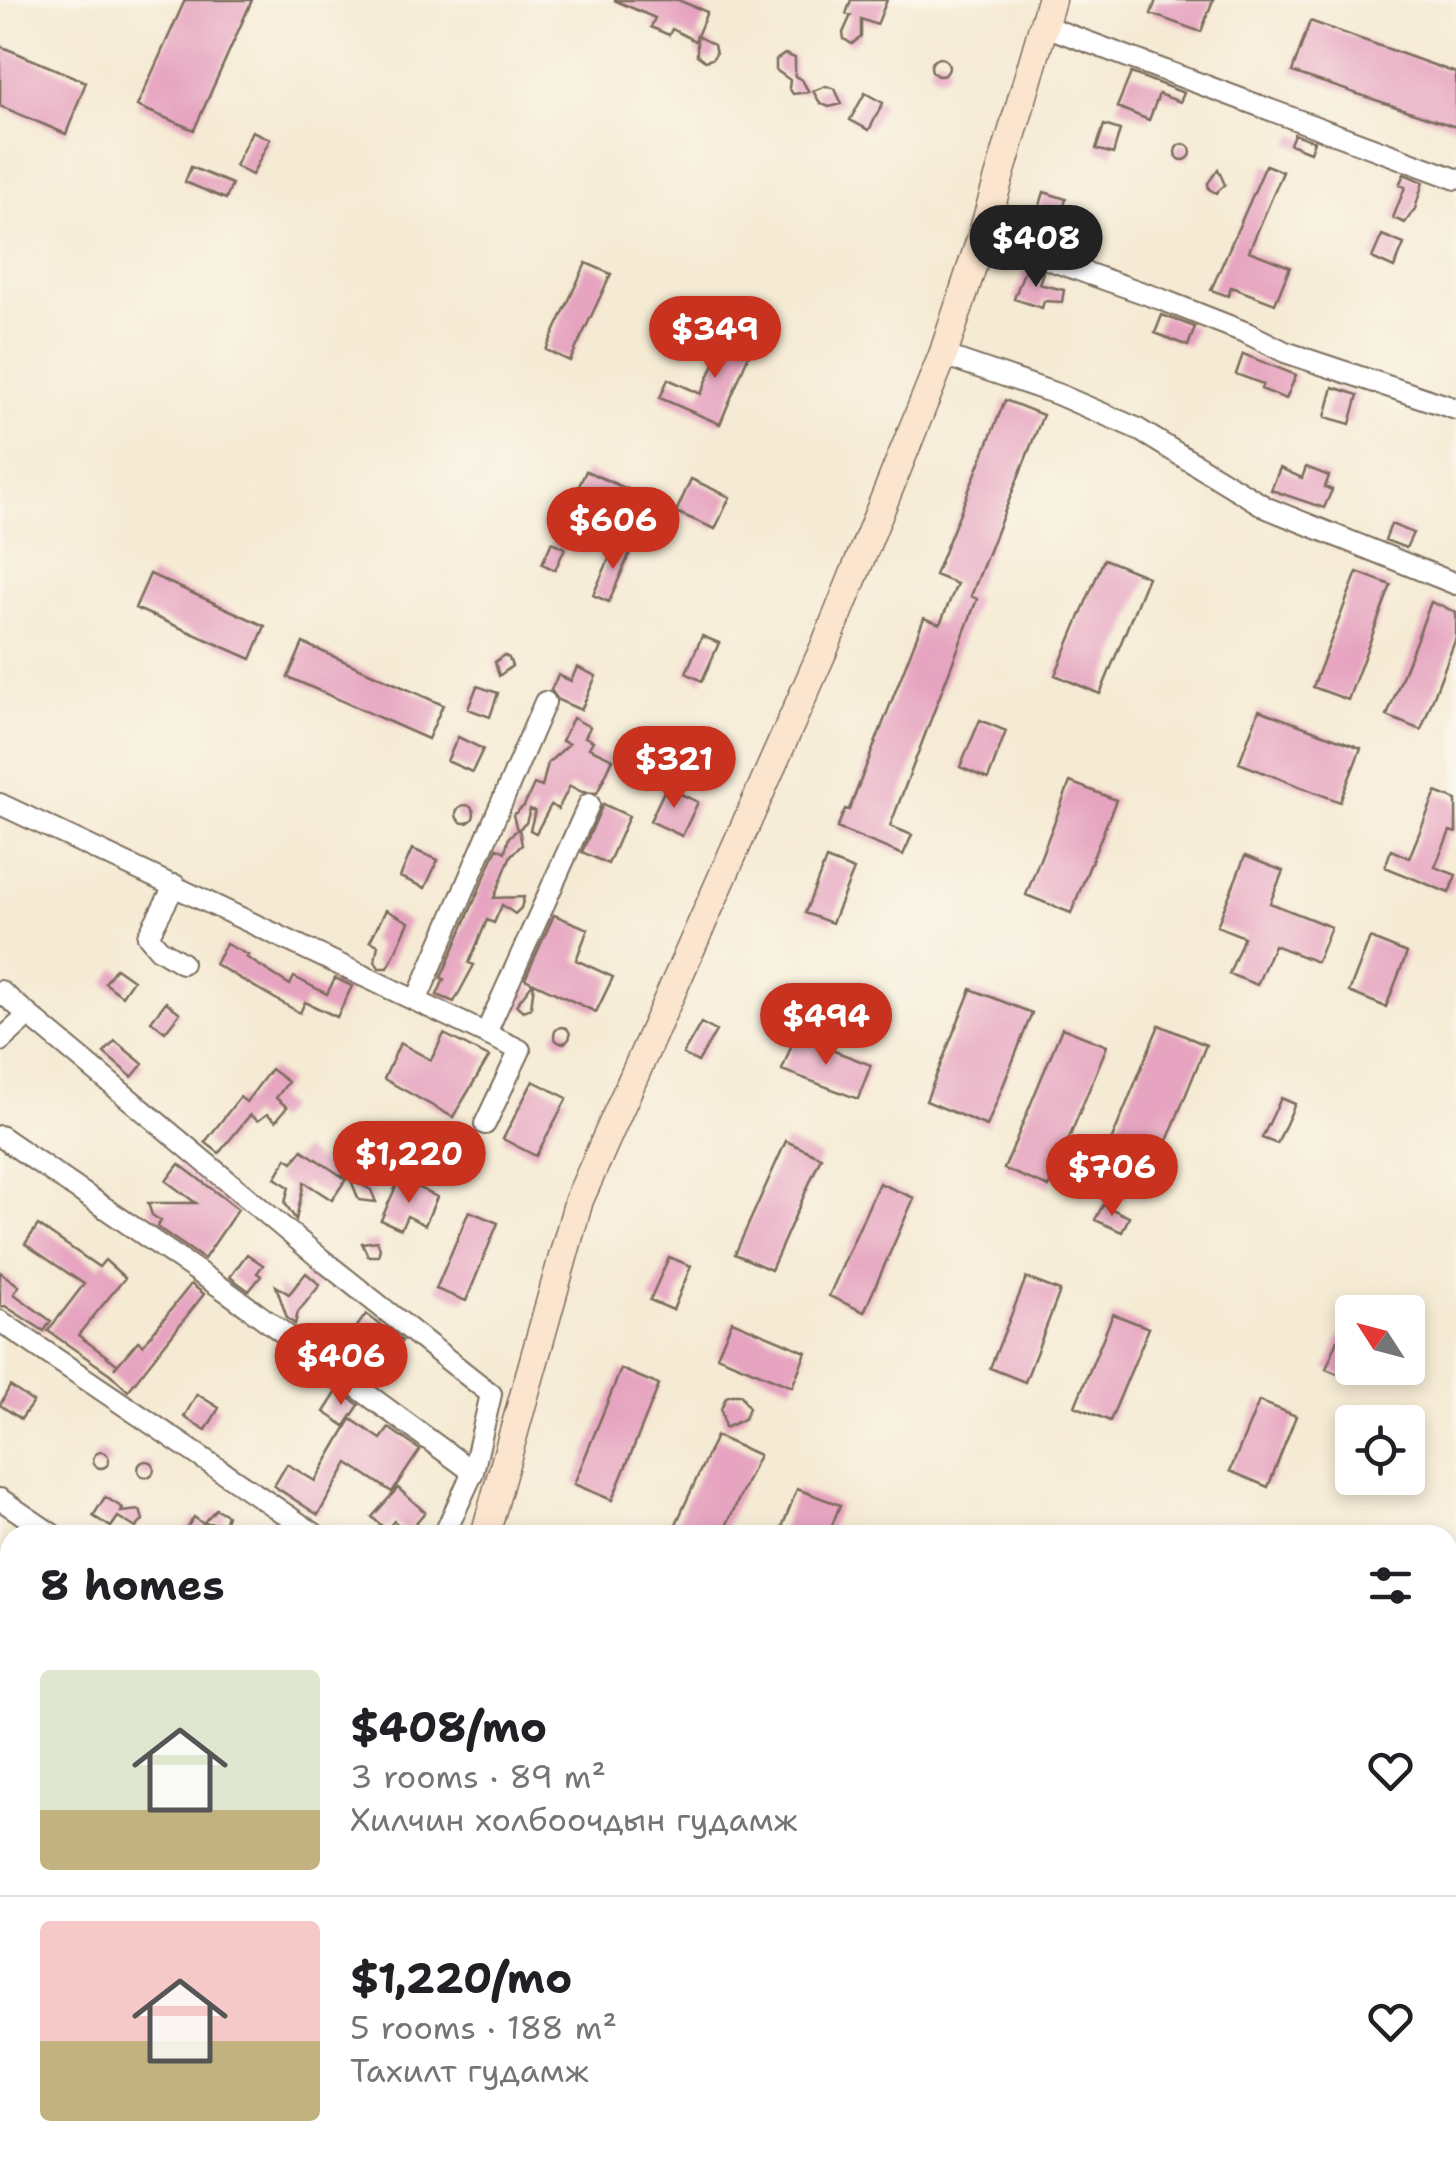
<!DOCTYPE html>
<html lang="en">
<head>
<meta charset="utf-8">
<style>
  :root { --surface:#fff; --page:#f6f6f6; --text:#202124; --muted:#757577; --line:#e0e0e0; --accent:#c8321e }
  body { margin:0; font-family:"Shantell Sans",sans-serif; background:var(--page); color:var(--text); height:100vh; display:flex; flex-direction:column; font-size:38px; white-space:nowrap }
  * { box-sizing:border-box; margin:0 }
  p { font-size:32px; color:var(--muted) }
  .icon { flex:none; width:55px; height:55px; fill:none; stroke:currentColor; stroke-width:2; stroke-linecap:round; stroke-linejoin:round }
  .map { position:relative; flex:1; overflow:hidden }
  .sheet { position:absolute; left:0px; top:1525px; width:1458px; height:642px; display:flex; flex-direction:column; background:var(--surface); border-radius:30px 30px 0 0; box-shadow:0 5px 15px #0003 }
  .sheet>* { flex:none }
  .needle { width:65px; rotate:306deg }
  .buttons { position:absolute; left:1335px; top:1295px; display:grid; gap:20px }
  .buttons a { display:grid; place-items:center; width:90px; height:90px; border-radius:10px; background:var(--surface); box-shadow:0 5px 15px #0003; font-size:50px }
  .price { position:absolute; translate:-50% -85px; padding:0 22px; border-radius:35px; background:var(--accent); color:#fff; font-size:32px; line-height:65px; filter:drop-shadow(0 2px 5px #0008) }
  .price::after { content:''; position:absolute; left:50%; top:60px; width:30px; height:22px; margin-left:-15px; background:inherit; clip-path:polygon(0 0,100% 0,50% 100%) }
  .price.current { background:#222; color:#fff }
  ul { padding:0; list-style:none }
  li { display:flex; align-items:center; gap:30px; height:250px; padding:0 40px }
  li+li { border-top:2px solid var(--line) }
  li span { display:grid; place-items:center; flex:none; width:280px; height:200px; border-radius:10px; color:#555 }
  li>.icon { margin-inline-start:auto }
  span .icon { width:120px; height:120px; fill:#fffc; stroke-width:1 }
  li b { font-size:42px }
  h2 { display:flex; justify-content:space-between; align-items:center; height:120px; padding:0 40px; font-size:42px }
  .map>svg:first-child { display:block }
</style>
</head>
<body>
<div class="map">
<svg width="1456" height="2167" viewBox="0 0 1456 2167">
  <rect width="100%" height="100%" fill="#fbf7ec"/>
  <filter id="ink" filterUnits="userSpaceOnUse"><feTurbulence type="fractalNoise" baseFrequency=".01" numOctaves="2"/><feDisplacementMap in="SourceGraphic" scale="20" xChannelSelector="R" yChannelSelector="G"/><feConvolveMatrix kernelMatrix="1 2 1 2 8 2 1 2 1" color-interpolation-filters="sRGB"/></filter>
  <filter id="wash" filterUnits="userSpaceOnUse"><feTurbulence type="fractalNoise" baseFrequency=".0048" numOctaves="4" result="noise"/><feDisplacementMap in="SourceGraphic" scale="40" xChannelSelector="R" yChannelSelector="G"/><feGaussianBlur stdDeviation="2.25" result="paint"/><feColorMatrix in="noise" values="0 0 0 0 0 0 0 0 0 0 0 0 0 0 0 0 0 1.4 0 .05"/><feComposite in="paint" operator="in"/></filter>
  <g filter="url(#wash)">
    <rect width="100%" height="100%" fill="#f5ead3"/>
    <g id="blocks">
      <path fill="#e6a4c0" d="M185 0H252L194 130 137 106Z
        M614 0H678L707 12 695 41 672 29 669 35 651 27 655 18Z
        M851 0H887L877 25 861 19V37L852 44 844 39 843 33 851 15 846 14Z
        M1156 0H1213L1201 32 1151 14Z
        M1310 21 1456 73V127L1292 72Z
        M697 36 714 45 716 54 712 59 705 61 697 55Z
        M0 46 86 82 66 134 0 106Z
        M785 54 795 58V76L802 80 809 92 793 94 789 88 790 80 776 70V60Z
        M931 67a9 9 0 1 1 18 0a9 9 0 1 1-18 0Z
        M1131 73 1184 93 1180 102 1159 94 1149 120 1117 107Z
        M826 86 835 89 842 104 829 107 820 103 813 91Z
        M865 93 883 103 869 130 850 120Z
        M1104 125 1120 130 1113 154 1096 149Z
        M252 131 270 139 252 175 235 166Z
        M1294 134 1314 141 1310 152 1290 144Z
        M1175 152a8 8 0 1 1 16 0a8 8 0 1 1-16 0Z
        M1266 165 1283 172 1249 251 1290 267 1275 304 1231 287 1228 296 1211 290Z
        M191 167 232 184 226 199 185 182Z
        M1218 169 1225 185 1216 193 1209 189 1208 183Z
        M1404 174 1423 182 1415 209 1405 223 1393 218 1405 187 1399 185Z
        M1044 192 1066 199 1060 219 1038 212Z
        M1382 235 1404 244 1394 268 1372 258Z
        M586 263 611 274 570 361 546 350Z
        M1026 266 1043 272 1039 284 1064 290 1062 302 1044 301 1042 308 1014 299Z
        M1162 315 1195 327 1188 346 1155 333Z
        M729 329 755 340 720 424 660 398 668 379 701 394Z
        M1243 354 1296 375 1286 399 1261 389 1263 384 1236 374Z
        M1333 387 1358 395 1350 424 1325 417Z
        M1005 400 1043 415 971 596 977 599 890 826 912 835 903 855 837 828 845 809 849 810 924 618 940 624 957 584 935 575Z
        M1306 467 1329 476 1325 487 1332 490 1324 508 1271 490 1280 468 1302 478Z
        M586 471 632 491 619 521 572 501Z
        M691 479 730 497 715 529 676 512Z
        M1391 524 1413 533 1406 548 1385 540Z
        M617 541 632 548 609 602 593 595Z
        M552 542 565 548 555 570 542 564Z
        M1104 559 1148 577 1100 694 1055 675Z
        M1357 572 1391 585 1348 700 1313 687Z
        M150 574 265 626 251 659 135 608Z
        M1431 602 1456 612V638L1421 730 1387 716Z
        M702 636 719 643 702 681 686 673Z
        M303 643 443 705 428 739 288 677Z
        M504 655 509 658 512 666 499 676 495 662Z
        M577 667 596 676 581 710 558 700 551 690 558 675 571 681Z
        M477 686 498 693 490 717 468 709Z
        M1259 710 1361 748 1340 802 1239 763Z
        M573 718 590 727 585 737 593 741 589 748 613 759 597 793 582 792 570 786 558 809 551 805 536 833 530 830 535 811 530 809 526 823 519 829 522 845 511 855 494 898 524 897 521 908 515 914 502 905 494 923 487 920 469 963 474 965 454 1002 437 995 444 979 441 978 497 848 505 852 509 837 517 830 513 815 524 806 534 784 542 787 548 763 569 744 562 741Z
        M980 720 1006 731 988 779 960 767Z
        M458 737 483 749 472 772 447 761Z
        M1070 782 1116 800 1071 913 1026 895Z
        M666 787 698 802 682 836 650 821Z
        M1436 792 1456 800V833L1450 831 1435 867 1456 875 1449 893 1385 867 1391 850 1409 858Z
        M603 804 629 816 608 864 582 852Z
        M456 814a9 9 0 1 1 18 0a9 9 0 1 1-18 0Z
        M412 849 438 860 425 888 400 877Z
        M1245 856 1283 871 1270 903 1331 927 1317 962 1274 945 1257 985 1229 974 1244 937 1217 926Z
        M826 859 854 870 832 923 805 913Z
        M386 910 409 922 388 968H379L375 961 378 945 370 941Z
        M554 915 588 929 576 960 613 977 596 1012 534 983 531 1008 523 1011 516 1005 533 983 525 979Z
        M1370 938 1407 953 1386 1007 1349 992Z
        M226 944 248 955 246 957 290 985 294 977 327 994 335 978 352 986 337 1017 305 1002 300 1013 215 964Z
        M116 968 133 980 122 996 105 983Z
        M971 989 1032 1013 987 1126 926 1101Z
        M166 1002 180 1013 165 1032 151 1021Z
        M701 1023 716 1031 698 1062 683 1054Z
        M1159 1025 1206 1045 1148 1188 1100 1168Z
        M554 1035a8 8 0 1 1 16 0a8 8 0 1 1-16 0Z
        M1062 1028 1107 1046 1049 1187 1004 1169Z
        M444 1034 489 1057 453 1117 384 1079 400 1043 431 1060Z
        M795 1036 871 1065 858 1099 782 1070Z
        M115 1041 143 1064 132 1077 104 1053Z
        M271 1069 288 1082 276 1098 287 1107 276 1121 267 1114 258 1121 250 1115 219 1153 205 1142 240 1097 246 1102Z
        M533 1081 567 1098 536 1156 503 1139Z
        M1281 1098 1295 1104 1277 1144 1262 1138Z
        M786 1141 821 1157 771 1270 735 1254Z
        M368 1142 375 1146V1155L359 1159 362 1147Z
        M302 1150 346 1179 332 1200 304 1182 296 1220 285 1203 289 1187 275 1178 287 1158 293 1162Z
        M179 1164 238 1209 204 1259 157 1227 161 1221 152 1215 148 1203H196L166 1181Z
        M350 1178 371 1190 376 1202 359 1200Z
        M409 1183 437 1197 425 1225 407 1216 401 1229 381 1220 397 1184 406 1188Z
        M879 1183 914 1198 864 1312 829 1296Z
        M1103 1205 1129 1217 1122 1232 1095 1220Z
        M469 1211 498 1223 466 1301 436 1289Z
        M38 1225 99 1267 105 1260 125 1278 78 1335 117 1364 114 1369 138 1341 143 1345 191 1284 204 1294 128 1391 110 1374 48 1331 84 1284 25 1244Z
        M377 1241 380 1248 378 1256H368L362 1243Z
        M247 1254 263 1265 257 1273 261 1276 249 1291 230 1277Z
        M669 1257 691 1266 673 1310 650 1300Z
        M0 1272 19 1286 14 1294 51 1321 44 1331 5 1306 0 1307Z
        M306 1273 320 1285 298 1312 295 1324 287 1318 276 1286 289 1294Z
        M1026 1278 1060 1291 1025 1382 990 1368Z
        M1352 1305V1380L1326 1369Z
        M366 1314 402 1341 376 1374 346 1352 353 1343 348 1339Z
        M1113 1314 1149 1328 1110 1421 1075 1406Z
        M732 1321 806 1352 792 1387 717 1356Z
        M621 1369 659 1385 612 1500 574 1484Z
        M10 1386 33 1402 21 1419 0 1405Z
        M338 1390 359 1405 345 1426 324 1412Z
        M197 1394 219 1408 206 1430 184 1417Z
        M732 1395H741L749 1408 744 1419 725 1428 721 1409 726 1397Z
        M1259 1401 1296 1416 1268 1487 1230 1471Z
        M351 1419 381 1439 389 1428 420 1450 392 1492 348 1463 318 1515 274 1486 287 1464 315 1481Z
        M716 1436 759 1455 722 1535H671Z
        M93 1460a8 8 0 1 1 16 0a8 8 0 1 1-16 0Z
        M138 1469a8 8 0 1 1 16 0a8 8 0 1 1-16 0Z
        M398 1488 425 1512 407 1533 394 1521 386 1530 372 1517Z
        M797 1489 840 1505 828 1535H779Z
        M105 1497 123 1508 121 1512 140 1510 143 1520 136 1528 118 1517 111 1527 93 1516Z
        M216 1509 227 1515 224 1525 204 1522Z
        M194 1517 219 1535H182Z"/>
    </g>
  </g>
  <g filter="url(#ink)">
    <use href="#blocks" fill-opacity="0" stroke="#7c6d5d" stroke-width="2.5"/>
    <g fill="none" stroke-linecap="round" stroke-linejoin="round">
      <g stroke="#7c6d5d" stroke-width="24">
        <path id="street" d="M1042 25 1456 179
          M982 236 1163 300 1247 333 1285 352 1456 409
          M943 355 1057 394 1136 428 1267 508 1456 584
          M0 804 520 1050 485 1124
          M175 885 148 936 159 949 182 963
          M0 991 321 1259 491 1394 473 1472 444 1535
          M417 999 545 702
          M486 1033 589 804
          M0 1041 29 1015
          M0 1136 229 1293 473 1472
          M0 1321 316 1535
          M0 1499 53 1535
          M1448 1760 1456 1752
          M0 1762 10 1768
          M1448 1796 1456 1799
          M0 1859 10 1861
          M0 2145 10 2147
          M562 2158 567 2167
          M1408 2158 1448 2167
          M404 2167 406 2158
          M953 2167 957 2158
          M1351 2167 1355 2158"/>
      </g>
      <g stroke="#7c6d5d" stroke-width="31">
        <path id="secondary" d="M485 1535 579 1200 825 646 943 355 982 236 1051 0
          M507 2158 512 2167"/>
      </g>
      <use href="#street" stroke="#fff" stroke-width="20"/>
      <use href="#secondary" stroke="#fce5cf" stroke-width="28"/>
    </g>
  </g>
</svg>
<div class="buttons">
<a><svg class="needle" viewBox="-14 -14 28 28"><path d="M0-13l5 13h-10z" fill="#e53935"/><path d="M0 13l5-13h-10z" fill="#757577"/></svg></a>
<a><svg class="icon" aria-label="locate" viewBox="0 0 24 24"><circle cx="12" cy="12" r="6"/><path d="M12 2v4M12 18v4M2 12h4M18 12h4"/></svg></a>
</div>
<b class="price current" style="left:1036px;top:290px">$408</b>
<b class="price" style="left:715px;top:381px">$349</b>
<b class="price" style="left:613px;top:572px">$606</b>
<b class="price" style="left:674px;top:811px">$321</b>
<b class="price" style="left:826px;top:1068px">$494</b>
<b class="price" style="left:409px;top:1206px">$1,220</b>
<b class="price" style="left:1112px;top:1219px">$706</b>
<b class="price" style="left:341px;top:1408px">$406</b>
<section class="sheet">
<h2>8 homes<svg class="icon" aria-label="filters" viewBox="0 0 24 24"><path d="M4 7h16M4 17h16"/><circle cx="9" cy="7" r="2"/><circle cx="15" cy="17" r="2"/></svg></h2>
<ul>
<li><span style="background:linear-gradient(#dfe7d0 70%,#c2b280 0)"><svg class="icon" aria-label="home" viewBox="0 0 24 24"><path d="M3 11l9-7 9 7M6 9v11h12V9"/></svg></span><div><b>$408/mo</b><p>3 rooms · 89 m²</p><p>Хилчин холбоочдын гудамж</p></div><svg class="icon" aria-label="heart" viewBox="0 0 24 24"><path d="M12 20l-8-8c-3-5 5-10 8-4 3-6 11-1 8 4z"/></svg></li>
<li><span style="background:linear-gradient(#f6c9c9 60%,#c2b280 0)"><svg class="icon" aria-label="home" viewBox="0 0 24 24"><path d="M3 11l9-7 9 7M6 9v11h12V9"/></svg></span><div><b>$1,220/mo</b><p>5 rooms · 188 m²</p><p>Тахилт гудамж</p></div><svg class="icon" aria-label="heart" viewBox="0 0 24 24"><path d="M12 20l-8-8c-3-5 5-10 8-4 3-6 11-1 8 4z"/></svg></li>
</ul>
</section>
</div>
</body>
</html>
